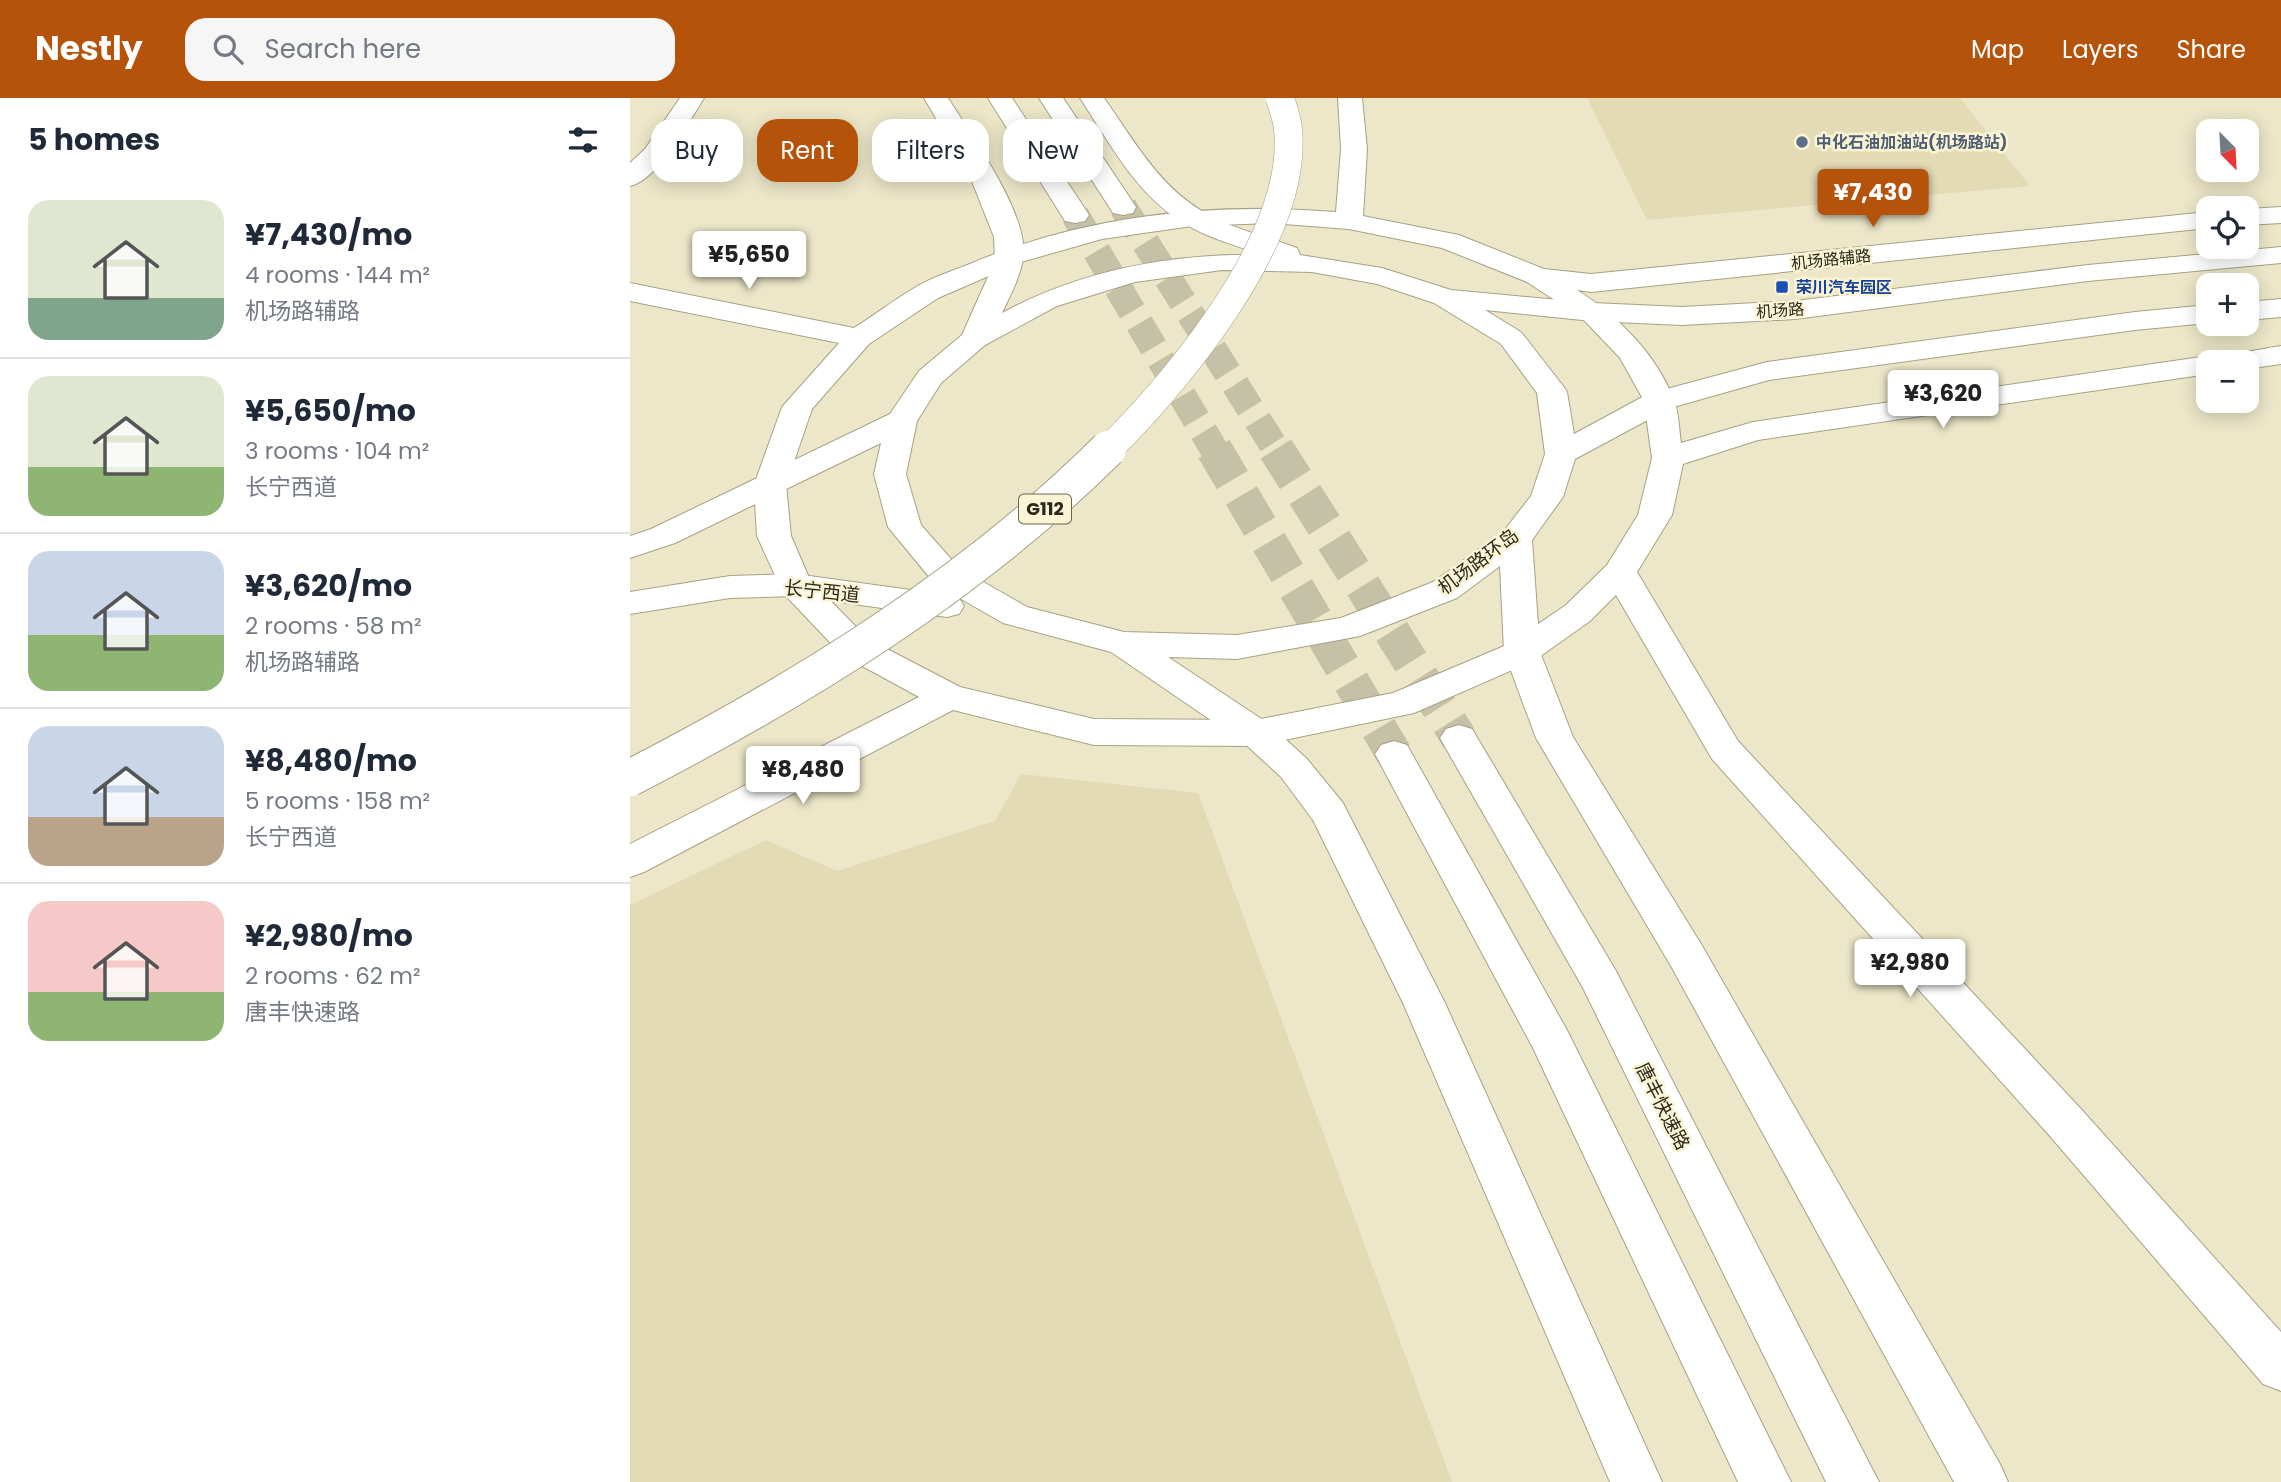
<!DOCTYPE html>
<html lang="en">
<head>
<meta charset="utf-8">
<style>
  :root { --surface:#fff; --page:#f6f6f7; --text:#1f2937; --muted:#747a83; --line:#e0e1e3; --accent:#b45309 }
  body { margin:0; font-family:Poppins,"Noto Sans SC",sans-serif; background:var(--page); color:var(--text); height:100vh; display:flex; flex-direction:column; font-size:26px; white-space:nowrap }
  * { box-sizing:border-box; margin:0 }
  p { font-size:23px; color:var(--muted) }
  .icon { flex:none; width:38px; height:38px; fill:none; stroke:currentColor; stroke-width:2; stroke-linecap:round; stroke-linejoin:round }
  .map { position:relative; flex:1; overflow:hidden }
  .panel { display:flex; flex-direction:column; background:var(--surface); width:630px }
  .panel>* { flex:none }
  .guide { position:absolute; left:21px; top:21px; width:665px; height:63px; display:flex; gap:14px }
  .needle { width:46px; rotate:156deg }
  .controls { position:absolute; left:1566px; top:21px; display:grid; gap:14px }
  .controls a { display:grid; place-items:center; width:63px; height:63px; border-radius:14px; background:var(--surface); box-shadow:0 4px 18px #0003; font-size:35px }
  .price { position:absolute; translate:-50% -60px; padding:0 16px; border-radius:7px; background:#fff; color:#222; font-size:23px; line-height:46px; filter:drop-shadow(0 2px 4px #0008) }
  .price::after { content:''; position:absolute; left:50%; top:42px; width:21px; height:16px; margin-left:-10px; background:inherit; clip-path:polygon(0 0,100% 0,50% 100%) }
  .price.selected { background:var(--accent); color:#fff }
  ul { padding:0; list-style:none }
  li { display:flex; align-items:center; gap:21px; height:175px; padding:0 28px }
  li+li { border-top:2px solid var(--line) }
  li span { display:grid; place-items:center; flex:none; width:196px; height:140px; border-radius:21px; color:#555 }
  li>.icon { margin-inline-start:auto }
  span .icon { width:84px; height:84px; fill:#fffc; stroke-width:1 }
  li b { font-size:30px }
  h2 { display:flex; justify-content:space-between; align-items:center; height:84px; padding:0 28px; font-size:30px }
  .pill { padding:0 24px; border-radius:21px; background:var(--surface); box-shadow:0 4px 18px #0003; font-size:24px; line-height:63px }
  .pill.selected { background:var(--accent); color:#fff }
  header { display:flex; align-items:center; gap:42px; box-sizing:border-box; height:98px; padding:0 35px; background:var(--accent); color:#fff }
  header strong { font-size:33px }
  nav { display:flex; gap:38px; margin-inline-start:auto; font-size:24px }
  .search { width:490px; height:63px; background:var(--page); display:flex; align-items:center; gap:18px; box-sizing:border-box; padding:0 24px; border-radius:21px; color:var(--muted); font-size:26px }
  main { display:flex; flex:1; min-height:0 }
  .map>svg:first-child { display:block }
</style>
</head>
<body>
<header>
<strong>Nestly</strong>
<div class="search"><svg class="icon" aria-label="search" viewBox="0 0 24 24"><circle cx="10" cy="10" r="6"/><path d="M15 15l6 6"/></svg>Search here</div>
<nav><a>Map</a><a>Layers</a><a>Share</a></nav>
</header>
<main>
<section class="panel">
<h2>5 homes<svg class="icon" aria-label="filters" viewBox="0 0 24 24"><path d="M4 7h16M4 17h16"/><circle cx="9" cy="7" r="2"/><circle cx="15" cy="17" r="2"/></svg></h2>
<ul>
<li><span style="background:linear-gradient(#dfe7d0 70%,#7fa58c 0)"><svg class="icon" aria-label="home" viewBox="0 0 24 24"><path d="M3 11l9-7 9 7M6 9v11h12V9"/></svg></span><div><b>¥7,430/mo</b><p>4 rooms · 144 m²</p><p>机场路辅路</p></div></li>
<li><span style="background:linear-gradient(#dfe7d0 65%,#8fb573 0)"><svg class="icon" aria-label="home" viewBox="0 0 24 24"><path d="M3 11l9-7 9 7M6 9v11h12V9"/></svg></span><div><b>¥5,650/mo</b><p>3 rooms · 104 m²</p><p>长宁西道</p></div></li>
<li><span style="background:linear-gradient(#c9d6e8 60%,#8fb573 0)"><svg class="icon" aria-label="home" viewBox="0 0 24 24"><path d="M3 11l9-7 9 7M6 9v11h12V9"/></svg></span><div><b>¥3,620/mo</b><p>2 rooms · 58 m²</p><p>机场路辅路</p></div></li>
<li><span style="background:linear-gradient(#c9d6e8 65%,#b9a48a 0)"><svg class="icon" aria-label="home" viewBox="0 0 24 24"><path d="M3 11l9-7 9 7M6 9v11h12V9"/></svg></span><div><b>¥8,480/mo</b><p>5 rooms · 158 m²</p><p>长宁西道</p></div></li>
<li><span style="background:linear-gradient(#f6c9c9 65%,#8fb573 0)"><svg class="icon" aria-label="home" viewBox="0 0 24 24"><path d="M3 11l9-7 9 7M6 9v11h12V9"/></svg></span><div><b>¥2,980/mo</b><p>2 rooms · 62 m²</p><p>唐丰快速路</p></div></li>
</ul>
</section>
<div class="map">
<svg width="1651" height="1384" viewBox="0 0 1651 1384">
  <rect width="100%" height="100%" fill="#ece7c8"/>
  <path fill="#e3dbb5" d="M957 0H1330L1400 88 1017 122Z
    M391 676 568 695 822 1384H0V807L136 742 207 773 365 723Z"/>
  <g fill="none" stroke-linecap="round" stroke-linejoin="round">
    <path stroke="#c5c1a6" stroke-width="28" stroke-dasharray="28 14" stroke-linecap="butt" d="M493 109 647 353
      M445 117 585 353"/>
    <path stroke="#c5c1a6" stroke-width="36" stroke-dasharray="36 18" stroke-linecap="butt" d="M584 351 764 656
      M646 351 829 640"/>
    <g stroke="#a7a184" stroke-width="2">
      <path id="street" d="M708 0H732L737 51 733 118 829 137 914 171 961 176 1578 114V130L961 194 947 192C988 218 1026 256 1044 302 1049 315 1049 332 1051 345L1123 324 1578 258C1588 261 1635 250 1651 248V266L1617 271V264H1578V276L1128 342 1053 366 1042 417 1007 474 1108 643 1451 1011 1651 1234V1293L1633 1286 1419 1037 1082 661 986 497 960 523 905 562 784 615 626 648 464 647 323 612 14 774 0 779V746L289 599 212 557 153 495 127 438 124 387 152 309 209 245 0 203V185L224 230C245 217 265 201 286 189 301 180 319 174 335 168 453 117 580 104 706 114L711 51ZM641 125 719 131 812 150 897 184 952 220 990 260 1014 303 1022 360 1008 417 977 467 936 507 879 546 763 595 626 622 464 621 330 589 238 541 180 482 161 438 156 387 182 311 239 246 308 200 391 164 472 141 562 128Z
        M1651 109V125L1617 127V111Z"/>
    </g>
    <g stroke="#a7a184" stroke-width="2">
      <path id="primary" d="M294 0H318C341 37 399 116 393 159 391 178 380 198 372 215 451 172 543 155 633 157 606 147 576 140 552 124 506 96 479 44 450 0H474C503 41 528 87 572 113 601 131 635 138 667 150L670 157 752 170 821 192 962 205 1052 209 1165 203 1458 167 1651 149V165L1458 183 1165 221 1052 227 962 223 855 212 891 234 933 288 937 294 944 336 1018 296 1137 264 1505 214 1578 207V225L1505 232 1139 282 1040 310 945 361 933 399 902 442 910 554 943 639 1071 846 1370 1366 1378 1384H1324L1041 868 906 640 874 554 870 468 827 500 730 538 607 561 538 559 639 626 677 661 713 705 815 905 1032 1384H980L773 905 683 722 651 679 613 644 481 554 373 525 305 486 258 429 244 376 251 345 45 445 0 460V438L21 431 260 316 289 273 332 237 365 163 364 139 339 76ZM592 172 682 174 747 186 804 205 871 246 907 295 915 356 901 398 873 434 803 484 711 520 607 537 494 534 397 509 329 470 291 427 276 376 287 323 311 285 355 247 427 208 505 184Z
        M1651 201V219L1617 222V204Z
        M165 476 317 497 329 500 334 508 329 516 317 519 165 498 100 500 0 516V494L100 478Z"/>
    </g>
    <g stroke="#a7a184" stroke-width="2">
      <path id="highway" d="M50 0H74C58 25 29 81 0 88V65L15 51Z
        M358 0H382L459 117 455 123 445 125 435 123Z
        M409 0H433L506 109 503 115 493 117 483 115Z
        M829 627 842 631 986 873 1249 1384H1196L953 890 810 640 816 631Z
        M764 643 777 647 938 934 1161 1384H1108L903 950 745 656 751 647Z"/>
    </g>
    <use href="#street" fill="#fff" fill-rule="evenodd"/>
    <use href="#primary" fill="#fff" fill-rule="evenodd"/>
    <use href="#highway" fill="#fff" fill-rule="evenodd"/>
    <g stroke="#a7a184" stroke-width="29" stroke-linecap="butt">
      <path id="highway-bridge-far1" d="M477 353C548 282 669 139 658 31 657 20 653 10 650 0"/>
    </g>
    <g stroke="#a7a184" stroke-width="38" stroke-linecap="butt">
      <path id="highway-bridge" d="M0 680C171 592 341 487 478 351"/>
    </g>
    <use href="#highway-bridge-far1" stroke="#fff" stroke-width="28"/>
    <use href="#highway-bridge" stroke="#fff" stroke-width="36"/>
  </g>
  <circle fill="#5c6f8a" stroke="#faf4d4" stroke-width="2.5" cx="1172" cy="44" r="7"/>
  <rect fill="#1a4fb4" stroke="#faf4d4" stroke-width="2.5" x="1145" y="182" width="14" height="14" rx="3.5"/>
  <g text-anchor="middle" stroke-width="5" stroke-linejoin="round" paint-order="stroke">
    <g font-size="16" font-weight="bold" fill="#4e5e75" stroke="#faf4d4" text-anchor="start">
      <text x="1186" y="50">中化石油加油站(机场路站)</text>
    </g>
    <g font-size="16" fill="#2a281c" stroke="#faf4d4">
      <text transform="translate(1201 161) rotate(-6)" y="6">机场路辅路</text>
      <text transform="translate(1150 212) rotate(-4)" y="6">机场路</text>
    </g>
    <g font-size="16" font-weight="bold" fill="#164399" stroke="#faf4d4" text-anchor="start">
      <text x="1166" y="195">荣川汽车园区</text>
    </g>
    <rect fill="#faf4d4" stroke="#686553" stroke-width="2" x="389" y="396.5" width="52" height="29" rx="5"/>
    <g font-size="18" font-weight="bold" fill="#2a281c">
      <text x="415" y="417">G112</text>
    </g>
    <g font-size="19" fill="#2a281c" stroke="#faf4d4">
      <text transform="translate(848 463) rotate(-37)" y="7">机场路环岛</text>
      <text transform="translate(192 493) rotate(6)" y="7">长宁西道</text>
      <text transform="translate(1033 1008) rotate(63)" y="7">唐丰快速路</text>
    </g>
  </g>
</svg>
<div class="controls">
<a><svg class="needle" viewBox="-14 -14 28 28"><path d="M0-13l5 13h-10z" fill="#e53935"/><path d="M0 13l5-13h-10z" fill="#747a83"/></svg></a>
<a><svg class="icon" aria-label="locate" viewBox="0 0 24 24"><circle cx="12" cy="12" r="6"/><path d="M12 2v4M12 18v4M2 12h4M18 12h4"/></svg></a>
<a>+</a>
<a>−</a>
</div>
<b class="price selected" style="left:1243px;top:131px">¥7,430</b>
<b class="price" style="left:119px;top:193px">¥5,650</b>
<b class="price" style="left:1313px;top:332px">¥3,620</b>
<b class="price" style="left:173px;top:708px">¥8,480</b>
<b class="price" style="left:1280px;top:901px">¥2,980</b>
<div class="guide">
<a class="pill">Buy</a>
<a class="pill selected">Rent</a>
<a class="pill">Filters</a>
<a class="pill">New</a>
</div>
</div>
</main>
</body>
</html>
